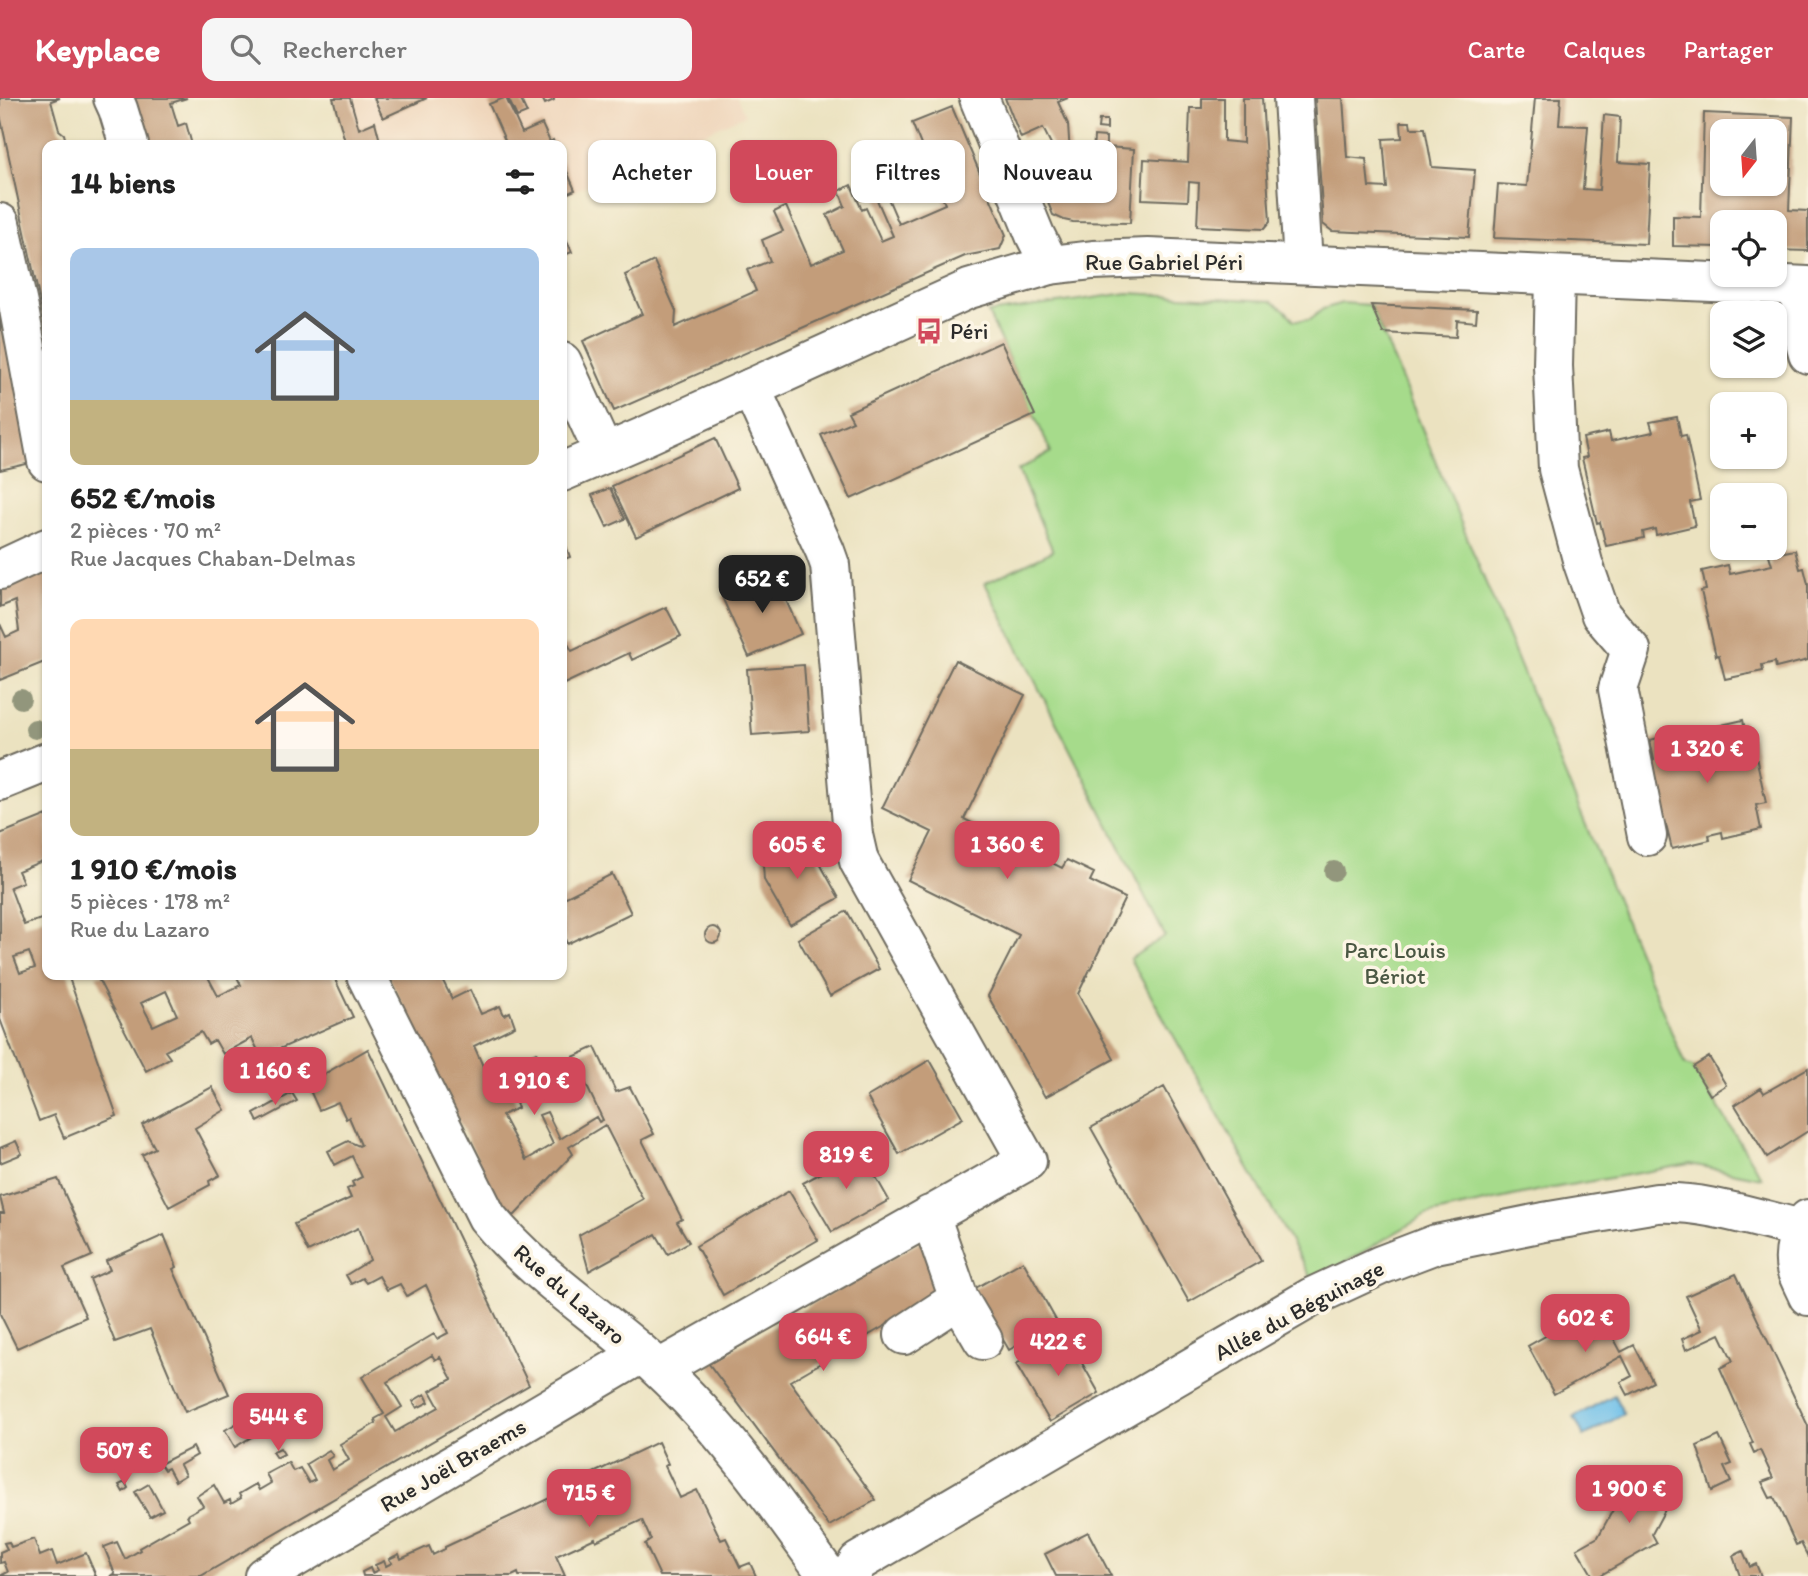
<!DOCTYPE html>
<html lang="fr">
<head>
<meta charset="utf-8">
<style>
  :root { --surface:#fff; --page:#f6f6f6; --text:#222; --muted:#767676; --accent:#d1495b }
  body { margin:0; font-family:Itim,sans-serif; background:var(--page); color:var(--text); height:100vh; display:flex; flex-direction:column; font-size:26px; white-space:nowrap }
  * { box-sizing:border-box; margin:0 }
  p { font-size:23px; color:var(--muted) }
  .icon { flex:none; width:38px; height:38px; fill:none; stroke:currentColor; stroke-width:2; stroke-linecap:round; stroke-linejoin:round }
  .map { position:relative; flex:1; overflow:hidden }
  .panel { position:absolute; left:42px; top:42px; width:525px; height:840px; display:flex; flex-direction:column; background:var(--surface); border-radius:14px; box-shadow:0 2px 5px #0004 }
  .panel>* { flex:none }
  .top-card { position:absolute; left:588px; top:42px; width:665px; height:63px; display:flex; gap:14px }
  .needle { width:46px; rotate:197deg }
  .tools { position:absolute; left:1710px; top:21px; display:grid; gap:14px }
  .tools a { display:grid; place-items:center; width:77px; height:77px; border-radius:14px; background:var(--surface); box-shadow:0 2px 5px #0004; font-size:35px }
  .price { position:absolute; translate:-50% -60px; padding:0 16px; border-radius:14px; background:var(--accent); color:#fff; font-size:23px; line-height:46px; filter:drop-shadow(0 2px 4px #0008) }
  .price::after { content:''; position:absolute; left:50%; top:42px; width:21px; height:16px; margin-left:-10px; background:inherit; clip-path:polygon(0 0,100% 0,50% 100%) }
  .price.on { background:#222; color:#fff }
  ul { padding:0; list-style:none }
  li { display:grid; align-content:center; gap:14px; height:371px; padding:0 28px }
  li span { display:grid; place-items:center; height:217px; border-radius:14px; color:#555 }
  li>.icon { margin-inline-start:auto }
  span .icon { width:126px; height:126px; fill:#fffc; stroke-width:1 }
  li b { font-size:30px }
  h2 { display:flex; justify-content:space-between; align-items:center; height:84px; padding:0 28px; font-size:30px }
  .pill { padding:0 24px; border-radius:14px; background:var(--surface); box-shadow:0 2px 5px #0004; font-size:24px; line-height:63px }
  .pill.on { background:var(--accent); color:#fff }
  header { display:flex; align-items:center; gap:42px; box-sizing:border-box; height:98px; padding:0 35px; background:var(--accent); color:#fff }
  header strong { font-size:33px }
  nav { display:flex; gap:38px; margin-inline-start:auto; font-size:24px }
  .search { width:490px; height:63px; background:var(--page); display:flex; align-items:center; gap:18px; box-sizing:border-box; padding:0 24px; border-radius:14px; color:var(--muted); font-size:26px }
  .map>svg:first-child { display:block }
</style>
</head>
<body>
<header>
<strong>Keyplace</strong>
<div class="search"><svg class="icon" aria-label="search" viewBox="0 0 24 24"><circle cx="10" cy="10" r="6"/><path d="M15 15l6 6"/></svg>Rechercher</div>
<nav><a>Carte</a><a>Calques</a><a>Partager</a></nav>
</header>
<div class="map">
<svg width="1808" height="1478" viewBox="0 0 1808 1478">
  <rect width="100%" height="100%" fill="#fcf5e5"/>
  <filter id="ink" filterUnits="userSpaceOnUse"><feTurbulence type="fractalNoise" baseFrequency=".0143" numOctaves="2"/><feDisplacementMap in="SourceGraphic" scale="14" xChannelSelector="R" yChannelSelector="G"/><feConvolveMatrix kernelMatrix="1 2 1 2 8 2 1 2 1" color-interpolation-filters="sRGB"/></filter>
  <filter id="wash" filterUnits="userSpaceOnUse"><feTurbulence type="fractalNoise" baseFrequency=".00686" numOctaves="4" result="noise"/><feDisplacementMap in="SourceGraphic" scale="28" xChannelSelector="R" yChannelSelector="G"/><feGaussianBlur stdDeviation="1.57" result="paint"/><feColorMatrix in="noise" values="0 0 0 0 0 0 0 0 0 0 0 0 0 0 0 0 0 1.4 0 .05"/><feComposite in="paint" operator="in"/></filter>
  <g filter="url(#wash)">
    <rect width="100%" height="100%" fill="#ebe2c0"/>
    <path fill="#efd6bb" d="M350 0H737L745 17 562 98V47H363Z"/>
    <path fill="#a6db8b" stroke="#68835b" stroke-width="2" d="M1128 195 1271 203 1285 212 1294 222H1309L1323 211 1342 205 1371 207 1685 967 1693 969 1762 1080 1690 1066 1536 1093 1426 1117 1313 1183 1130 861 1165 838 985 485 1053 453 1018 372 1051 354 988 215Z"/>
    <path fill="#6dbfe9" stroke="#4c758a" stroke-width="2" d="M1614 1297 1624 1316 1584 1338 1574 1319Z"/>
    <g id="blocks">
      <path fill="#c39d7a" fill-rule="evenodd" d="M0 0H60L51 3 59 32 64 36 66 44 64 47H47V237L0 17Z
        M123 0H187L171 5 178 28 186 25 192 47H139Z
        M333 0H350L359 31 375 24 381 47H346Z
        M374 0H427L383 20Z
        M504 0H506L522 35 542 26 550 44 553 42 555 47H507L489 6Z
        M508 0H520L527 15 517 19Z
        M542 0H554V2L545 6Z
        M1005 0H1068L1058 4 1068 26 1070 56 1093 58 1094 38 1106 39V49L1134 51 1130 125 1073 124 1064 122 1053 117 1037 77 1051 79 1053 50 1043 30 1021 40Z
        M1202 0H1224V43L1243 45V0H1262L1270 124 1264 131 1197 128 1199 85 1189 84 1188 103 1142 101 1144 61 1188 64 1190 10H1202Z
        M1315 0H1343L1347 59 1366 61 1369 89 1387 90 1383 41 1402 40 1401 24H1410L1411 30H1425L1432 69 1475 72 1469 139 1332 133 1323 126Z
        M1535 0H1561L1559 27 1588 28 1583 91 1599 92 1604 17 1620 19 1618 64 1650 66 1646 146 1494 140 1498 86 1527 88Z
        M952 9 1006 137 1000 151 965 158 614 313 583 243 642 216 625 177 654 163 676 213 675 229 756 193 747 172 770 163 762 142 783 133 774 114 786 108 811 166 843 152 827 117 845 108 839 93 851 87 862 112 866 110 881 143 893 138 862 68 872 63 899 126 945 106 912 25Z
        M1704 15 1793 19 1789 112 1808 113V153L1774 152V124H1722V149L1673 148V118L1701 119ZM1722 33H1774V86H1722Z
        M1099 22H1107V31L1098 30Z
        M562 62 575 92 562 98Z
        M562 132 572 154 562 158Z
        M0 193 31 365 0 372Z
        M1371 207 1477 212 1476 224 1457 222 1456 239 1383 235Z
        M1001 244 1035 317 851 401 821 337 853 323 848 314Z
        M1677 319 1681 338 1686 337 1700 402 1690 404 1695 428 1656 437 1655 431 1643 434 1644 440 1606 448 1600 424 1597 425 1582 360 1587 359 1583 340 1609 334 1611 343 1653 334 1650 324Z
        M715 340 738 390 636 439 612 388Z
        M610 390 625 421 607 429 592 397Z
        M562 437 570 459 562 462Z
        M1795 452 1800 471 1804 470 1808 486V562L1776 570 1775 564 1762 567 1763 573 1725 581 1719 557 1716 558 1701 493 1706 492 1702 473 1728 467 1730 476 1772 467 1769 457Z
        M47 462V563L0 582V526L6 539 19 533 15 503 0 509V484Z
        M774 475 801 536 749 559 722 499Z
        M666 509 681 538 632 562 629 555 564 586 562 580V549L568 546 572 553Z
        M955 562 1025 597 964 721 1062 770 1067 762 1094 775 1090 783 1125 800 1078 896 1114 961 1045 999 988 898 1019 837 908 782 932 734 882 710Z
        M804 567 809 633 752 637 747 571Z
        M1743 622 1747 641 1752 640 1766 705 1756 707 1761 731 1723 740 1722 734 1709 737 1710 742 1672 751 1666 727 1663 728 1649 663 1654 662 1650 642 1675 636 1678 646 1719 637 1717 628Z
        M47 717V761L18 773 23 784 10 789 24 827 44 820 47 826V877H68L117 1018 64 1040 54 1017 39 1023 0 921V736ZM29 854 35 870 20 875 14 859Z
        M817 747 818 762 839 800 790 827 764 782 762 751Z
        M612 776 631 815 567 846 562 834V801Z
        M847 813 879 871 830 898 798 841Z
        M705 837a8 8 0 1 1 16 0a8 8 0 1 1-16 0Z
        M96 877H212L208 879 218 898 241 887 236 877H333L353 919 261 959 252 940 223 956 215 942 208 946 201 934 165 953 170 960 146 973ZM166 893 177 917 153 928 141 905Z
        M388 877H440L452 901 470 892 481 916 500 908 504 917 510 914 515 928 474 948 486 975 536 954 543 972 539 974 542 981 527 988 524 981 509 988 518 1010 502 1017 526 1062 553 1046 539 1017 547 1014 560 1041 596 1019 599 1024 603 1022 573 959 595 949 616 994 630 989 654 1036 642 1042 682 1121 677 1124 689 1144 668 1156 656 1136 589 1173 579 1137 643 1101 605 1027 569 1049 573 1056 514 1118 498 1104Z
        M368 951 529 1287 201 1478H110L115 1476 104 1449 117 1444 125 1461 140 1452 139 1450 189 1421 187 1417 203 1408 197 1398 214 1387 224 1405 230 1402 231 1406 241 1400 239 1396 256 1386 259 1392 271 1385 266 1376 288 1364 293 1373 300 1370 309 1385 315 1382 306 1366 324 1355 329 1352 333 1358 327 1362 332 1372 349 1362 340 1346 376 1325 375 1321 384 1316 362 1279 434 1236 437 1241 448 1235 426 1187 407 1198 400 1186 387 1192 379 1178 366 1185 362 1180 351 1186 346 1177 370 1162 358 1130 308 1154 294 1126 351 1100 347 1091 354 1088 352 1084 362 1079 352 1058 335 1067 328 1053 348 1043 359 1048 361 1047 349 1019 346 1021 338 1004 319 1012 307 986ZM432 1257 435 1262 440 1259 452 1281 430 1293 439 1309 395 1334 386 1319 402 1309 387 1284Z
        M1709 959 1726 987 1710 997 1693 969Z
        M930 962 963 1020 899 1056 867 999Z
        M1808 970V1033L1767 1059 1735 1007 1761 990 1764 995Z
        M212 989 225 1012 195 1030 220 1077 209 1083 210 1087 169 1109 142 1057 155 1050 142 1027Z
        M1164 989 1261 1163 1189 1204 1091 1030Z
        M292 995 297 1003 258 1024 254 1016Z
        M16 1043 22 1056 0 1065V1050Z
        M861 1053 889 1102 832 1134 803 1085Z
        M58 1081 92 1158 64 1170 86 1219 17 1250 0 1216V1115H4L0 1099Z
        M789 1093 818 1142 723 1197 696 1148Z
        M164 1137 177 1169 173 1171 229 1296 185 1314 150 1231 115 1244 90 1181 110 1172 106 1163Z
        M922 1143 950 1190 790 1283 876 1402 829 1428 709 1266Z
        M1023 1163 1057 1224 1009 1252 974 1191Z
        M1736 1176 1808 1328V1459L1801 1445 1796 1447 1774 1399 1770 1400 1762 1384 1773 1380 1760 1352 1754 1355 1750 1346 1753 1345 1720 1270 1733 1263 1720 1236 1686 1252 1682 1241 1702 1232 1686 1198Z
        M1597 1209 1621 1254 1634 1247 1653 1284 1628 1297 1621 1284 1632 1278 1622 1258 1554 1296 1528 1248Z
        M1066 1237 1099 1295 1050 1324 1016 1266Z
        M425 1296 429 1304 417 1310 413 1303Z
        M258 1313 268 1329 235 1349 225 1332Z
        M1719 1338 1732 1366 1724 1369 1731 1384 1712 1393 1697 1348Z
        M658 1344 668 1366 665 1368 680 1400 697 1392 721 1442 726 1440 740 1469 750 1465 756 1478H660L645 1446 651 1442 642 1422 596 1443 595 1440 556 1458 565 1478H519L518 1475 512 1478H363L362 1474 370 1470 372 1475 378 1472 375 1467 384 1463 386 1468 392 1465 389 1461 399 1456 401 1461 429 1448 433 1457 445 1451V1449L569 1391 568 1387Z
        M193 1349 197 1357 180 1367 185 1377 175 1383 168 1370 164 1372 160 1366Z
        M280 1350 284 1356 276 1360 272 1354Z
        M1639 1374 1645 1378 1646 1375 1653 1377 1664 1383 1670 1387 1668 1390 1675 1393 1652 1436 1657 1445 1599 1478H1593L1577 1451 1598 1439 1620 1399 1624 1402Z
        M125 1384 128 1390 123 1394 119 1387Z
        M149 1386 163 1412 150 1419 135 1394Z
        M1088 1434 1111 1478H1056L1045 1456Z
        M34 1441 40 1458 52 1453 57 1467 86 1455 96 1478H0L8 1474 4 1464 0 1465V1454L7 1451 4 1445 9 1444 11 1449Z
        M1743 1453 1750 1469 1756 1466 1761 1478H1740L1733 1458Z"/>
    </g>
  </g>
  <g filter="url(#ink)">
    <use href="#blocks" fill-opacity="0" stroke="#6e6b5f" stroke-width="2"/>
    <g fill="none" stroke-linecap="round" stroke-linejoin="round">
      <g stroke="#6e6b5f" stroke-width="42">
        <path id="minor" d="M113 0 118 11 129 47
          M979 0 1035 137 1050 167
          M1293 0 1303 166
          M0 125 19 211 47 363
          M1555 178 1553 268 1558 371 1583 465 1601 517 1631 552 1618 591 1647 738
          M1800 188C1801 211 1801 233 1808 256
          M562 264 604 356
          M0 472 47 450
          M366 877 487 1119C535 1178 604 1220 659 1271 725 1332 776 1406 828 1478
          M930 1117 959 1201 983 1242
          M1808 1121C1799 1133 1792 1155 1796 1171 1799 1180 1804 1189 1808 1198
          M904 1237 959 1201
          M659 1271 1027 1063 859 763 853 737 830 467 825 453 751 290
          M264 1478 641 1256
          M850 1478 858 1464 1312 1199 1381 1167 1436 1146 1544 1124 1657 1105C1706 1103 1754 1120 1802 1131"/>
      </g>
      <g stroke="#6e6b5f" stroke-width="42">
        <path id="major" d="M562 374 643 339 969 191 1050 167 1093 162 1148 160 1808 188
          M0 683 47 664"/>
      </g>
      <use href="#minor" stroke="#fff" stroke-width="38"/>
      <use href="#major" stroke="#fff" stroke-width="38"/>
    </g>
    <g fill="#92967b">
      <circle cx="21" cy="601" r="10"/>
      <circle cx="35" cy="631" r="10"/>
      <circle cx="1334" cy="773" r="10"/>
    </g>
  </g>
  <defs>
    <g id="bus-bare" transform="scale(2.1)"><path d="M-5-6H5V4H4V6H2V4H-2V6H-4V4H-5ZM-3.5-4V0h7V-4ZM-3.5 1.2v1.5H-2V1.2ZM2 1.2v1.5H3.5V1.2Z" fill="#d1495b" stroke="#fcf5e5" stroke-width="2.5" paint-order="stroke"/></g>
  </defs>
  <g fill-rule="evenodd">
    <use href="#bus-bare" x="929" y="233"/>
  </g>
  <g text-anchor="middle" stroke-width="7" stroke-linejoin="round" paint-order="stroke">
    <g font-size="23" fill="#2b2b2b" stroke="#fcf5e5">
      <text x="1164" y="172">Rue Gabriel Péri</text>
      <text transform="translate(570 1196) rotate(41)" y="8">Rue du Lazaro</text>
      <text transform="translate(1299 1212) rotate(-28)" y="8">Allée du Béguinage</text>
      <text transform="translate(453 1367) rotate(-30)" y="8">Rue Joël Braems</text>
    </g>
    <g font-size="23" fill="#2b2b2b" stroke="#fcf5e5" text-anchor="start">
      <text x="950" y="241">Péri</text>
    </g>
    <g font-size="23" fill="#4a5743" stroke="#fcf5e5">
      <text x="1395" y="860">Parc Louis<tspan x="1395" dy="26">Bériot</tspan></text>
    </g>
  </g>
</svg>
<div class="tools">
<a><svg class="needle" viewBox="-14 -14 28 28"><path d="M0-13l5 13h-10z" fill="#e53935"/><path d="M0 13l5-13h-10z" fill="#767676"/></svg></a>
<a><svg class="icon" aria-label="locate" viewBox="0 0 24 24"><circle cx="12" cy="12" r="6"/><path d="M12 2v4M12 18v4M2 12h4M18 12h4"/></svg></a>
<a><svg class="icon" aria-label="layers" viewBox="0 0 24 24"><path d="M12 4l9 5-9 5-9-5zM3 14l9 5 9-5"/></svg></a>
<a>+</a>
<a>−</a>
</div>
<b class="price on" style="left:762px;top:517px">652 €</b>
<b class="price" style="left:1707px;top:687px">1 320 €</b>
<b class="price" style="left:797px;top:783px">605 €</b>
<b class="price" style="left:1007px;top:783px">1 360 €</b>
<b class="price" style="left:275px;top:1009px">1 160 €</b>
<b class="price" style="left:534px;top:1019px">1 910 €</b>
<b class="price" style="left:846px;top:1093px">819 €</b>
<b class="price" style="left:1585px;top:1256px">602 €</b>
<b class="price" style="left:823px;top:1275px">664 €</b>
<b class="price" style="left:1058px;top:1280px">422 €</b>
<b class="price" style="left:278px;top:1355px">544 €</b>
<b class="price" style="left:124px;top:1389px">507 €</b>
<b class="price" style="left:1629px;top:1427px">1 900 €</b>
<b class="price" style="left:589px;top:1431px">715 €</b>
<div class="top-card">
<a class="pill">Acheter</a>
<a class="pill on">Louer</a>
<a class="pill">Filtres</a>
<a class="pill">Nouveau</a>
</div>
<section class="panel">
<h2>14 biens<svg class="icon" aria-label="filters" viewBox="0 0 24 24"><path d="M4 7h16M4 17h16"/><circle cx="9" cy="7" r="2"/><circle cx="15" cy="17" r="2"/></svg></h2>
<ul>
<li><span style="background:linear-gradient(#a9c7e8 70%,#c2b280 0)"><svg class="icon" aria-label="home" viewBox="0 0 24 24"><path d="M3 11l9-7 9 7M6 9v11h12V9"/></svg></span><div><b>652 €/mois</b><p>2 pièces · 70 m²</p><p>Rue Jacques Chaban-Delmas</p></div></li>
<li><span style="background:linear-gradient(#ffd9b3 60%,#c2b280 0)"><svg class="icon" aria-label="home" viewBox="0 0 24 24"><path d="M3 11l9-7 9 7M6 9v11h12V9"/></svg></span><div><b>1 910 €/mois</b><p>5 pièces · 178 m²</p><p>Rue du Lazaro</p></div></li>
</ul>
</section>
</div>
</body>
</html>
